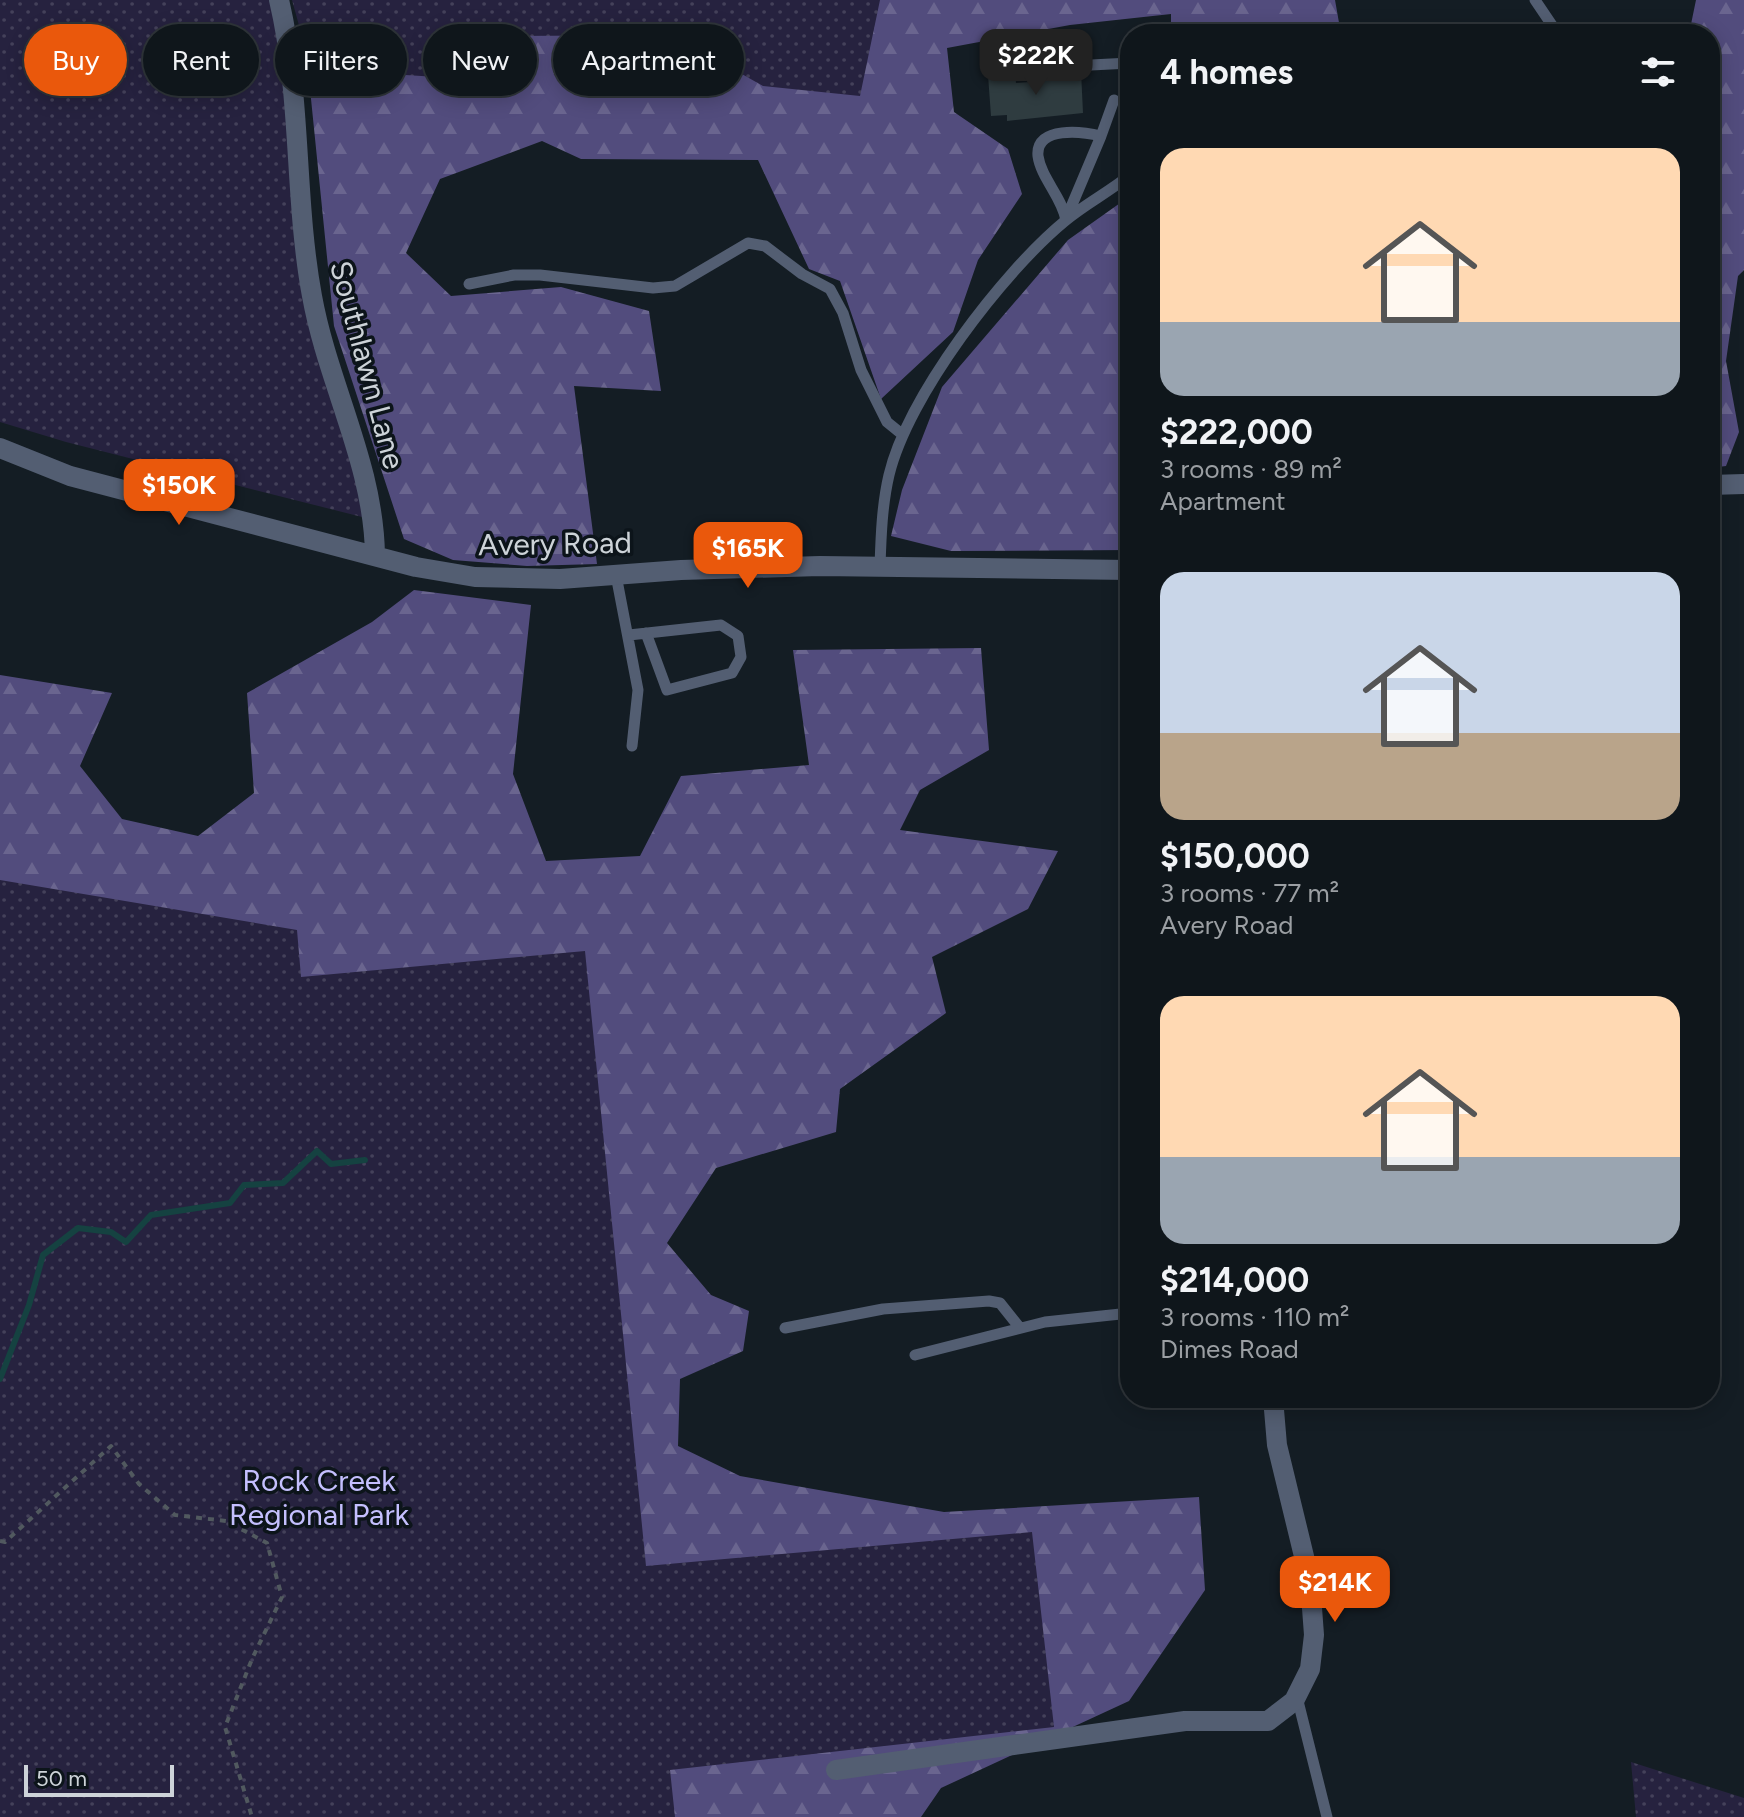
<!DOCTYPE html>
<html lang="en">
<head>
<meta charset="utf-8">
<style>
  :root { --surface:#0f161b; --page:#1d2328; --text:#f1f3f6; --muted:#9b9fa3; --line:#2f353a; --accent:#ea580c }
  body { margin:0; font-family:Figtree,sans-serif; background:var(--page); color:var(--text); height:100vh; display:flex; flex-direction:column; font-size:30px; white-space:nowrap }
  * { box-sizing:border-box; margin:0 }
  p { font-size:26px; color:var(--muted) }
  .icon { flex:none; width:44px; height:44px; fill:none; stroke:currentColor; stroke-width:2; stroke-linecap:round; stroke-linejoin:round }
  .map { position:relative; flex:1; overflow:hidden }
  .drawer { position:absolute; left:1120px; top:24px; width:600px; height:1384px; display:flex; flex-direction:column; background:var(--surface); border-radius:32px; box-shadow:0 4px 20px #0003,0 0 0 2px var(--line) }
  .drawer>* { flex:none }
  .guide { position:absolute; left:24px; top:24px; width:760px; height:72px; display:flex; gap:16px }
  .scale { position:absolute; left:24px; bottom:20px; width:150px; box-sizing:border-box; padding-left:8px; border:4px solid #cdd3d8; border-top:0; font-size:22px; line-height:28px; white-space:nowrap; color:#cdd3d8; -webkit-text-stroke:6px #0c141a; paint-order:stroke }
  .price { position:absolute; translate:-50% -68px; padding:0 18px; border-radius:16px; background:var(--accent); color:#fff; font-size:26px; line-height:52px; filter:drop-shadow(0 2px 4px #0008) }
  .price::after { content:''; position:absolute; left:50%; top:48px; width:24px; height:18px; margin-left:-12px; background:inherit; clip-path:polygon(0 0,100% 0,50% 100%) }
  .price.selected { background:#222; color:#fff }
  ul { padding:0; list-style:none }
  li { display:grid; align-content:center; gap:16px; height:424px; padding:0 40px }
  li span { display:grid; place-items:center; height:248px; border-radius:24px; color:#555 }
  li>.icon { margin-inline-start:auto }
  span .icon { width:144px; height:144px; fill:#fffc; stroke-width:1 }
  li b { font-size:34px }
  h2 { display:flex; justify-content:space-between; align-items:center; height:96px; padding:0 40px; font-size:34px }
  .chip { padding:0 28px; border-radius:36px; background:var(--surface); box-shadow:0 4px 20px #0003,0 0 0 2px var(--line); font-size:28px; line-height:72px }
  .chip.selected { background:var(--accent); color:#fff }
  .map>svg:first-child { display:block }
</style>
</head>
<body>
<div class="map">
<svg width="1744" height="1817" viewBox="0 0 1744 1817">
  <defs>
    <pattern id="forest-firs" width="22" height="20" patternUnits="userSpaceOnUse" patternTransform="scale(2)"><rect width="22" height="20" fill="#524c7d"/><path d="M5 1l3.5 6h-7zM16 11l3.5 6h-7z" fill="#6a658f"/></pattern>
    <pattern id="park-dots" width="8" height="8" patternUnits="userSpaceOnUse" patternTransform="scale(2)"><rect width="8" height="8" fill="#26223f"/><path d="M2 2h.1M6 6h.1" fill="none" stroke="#44415a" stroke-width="1.8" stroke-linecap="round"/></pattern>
  </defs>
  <rect width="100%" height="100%" fill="#141d24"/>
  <path fill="url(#forest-firs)" d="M301 0H1335L1341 34H1171V14L1070 25 947 48 954 112 1008 149 1022 194 978 260 953 332 881 399 840 281 809 269 758 160 581 159 542 141 440 179 406 253 451 296 561 287 649 311 661 391 574 386 597 564 527 566 453 560 404 539 334 326Z
    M1696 0H1744V270L1738 276 1726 361 1739 432 1726 466 1710 468V34H1689Z
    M1130 196V550L951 551 891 536 902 490 942 387 1068 240Z
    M414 590 531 605 513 774 546 861 640 856 681 776 809 765 793 650 981 648 989 750 920 790 900 830 1058 851 1028 909 932 957 946 1013 840 1089 836 1132 716 1168 667 1243 711 1295 749 1311 743 1351 680 1379 678 1446 740 1476 944 1512 1199 1497 1205 1590 1129 1701 941 1788 921 1817H0V675L112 693 80 766 122 819 198 836 254 793 247 693 372 622Z"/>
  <path fill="url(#park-dots)" d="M0 0H271L278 26 292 166 366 518 66 442 0 422Z
    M292 0H880L860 96 763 86 673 35 511 36 437 77 311 69Z
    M0 880 297 930 301 977 585 951 646 1566 1032 1532 1054 1727 670 1770 675 1817H0Z
    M1631 1762 1744 1798V1817H1636Z"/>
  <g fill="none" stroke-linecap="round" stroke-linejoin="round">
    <path stroke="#154241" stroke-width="6" d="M0 1379 29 1305 43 1255 78 1228 111 1232 126 1242 151 1215 230 1203 244 1185 283 1183 317 1151 331 1164 365 1160"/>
  </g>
  <path fill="#2f3c40" d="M1081 71 1083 113 1007 121V115L991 116 988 75 1015 73 1016 83 1057 80V73Z"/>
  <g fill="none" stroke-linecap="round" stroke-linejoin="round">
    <path stroke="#51595f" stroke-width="4" stroke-dasharray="6 6" stroke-linecap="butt" d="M0 1541 5 1542 111 1446 139 1484 175 1515 226 1521 267 1543 282 1597 252 1659 225 1727 252 1817"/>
    <path stroke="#535e72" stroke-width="11" d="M1535 0 1558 34
      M1091 65 1130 63
      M1066 219 1101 136
      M1066 220C1062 197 1041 178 1038 156 1035 125 1084 132 1101 136L1114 100
      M469 284 514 275H540L653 288 675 286 748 243 765 246 802 274 830 289 843 313 861 370 887 422 903 435
      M880 566C881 536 882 505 889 475 908 396 1003 272 1065 221 1085 204 1109 192 1130 175
      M616 575 638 690 632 746
      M629 635 721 625 738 636 741 657 732 673 667 690 646 633
      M785 1328 883 1309 989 1301 1000 1303 1020 1328
      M915 1355 1045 1322 1130 1313
      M1297 1697 1327 1817"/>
    <path stroke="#535e72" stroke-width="20" d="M836 1770 1185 1721H1268L1294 1701 1310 1669 1314 1635 1310 1581 1277 1445 1273 1398"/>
    <path stroke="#535e72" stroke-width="20" d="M279 0C302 97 294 199 312 296 328 385 374 464 375 556
      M0 448 70 476 416 567 475 577 560 579 681 570 820 566 1130 570
      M1710 485 1744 484"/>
  </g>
  <g text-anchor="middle" stroke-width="7" stroke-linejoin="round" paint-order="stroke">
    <g font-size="30" fill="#cdd3d8" stroke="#0c141a">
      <text transform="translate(367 365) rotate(75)" y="10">Southlawn Lane</text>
      <text transform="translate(555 544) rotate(-1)" y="10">Avery Road</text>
    </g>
    <g font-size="30" fill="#c4bffe" stroke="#0c141a">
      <text x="319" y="1491">Rock Creek<tspan x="319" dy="34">Regional Park</tspan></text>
    </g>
  </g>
</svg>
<div class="scale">50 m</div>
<b class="price selected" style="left:1036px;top:97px">$222K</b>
<b class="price" style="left:179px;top:527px">$150K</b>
<b class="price" style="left:748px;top:590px">$165K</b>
<b class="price" style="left:1335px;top:1624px">$214K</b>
<div class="guide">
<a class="chip selected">Buy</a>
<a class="chip">Rent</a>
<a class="chip">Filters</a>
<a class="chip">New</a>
<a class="chip">Apartment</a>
</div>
<section class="drawer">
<h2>4 homes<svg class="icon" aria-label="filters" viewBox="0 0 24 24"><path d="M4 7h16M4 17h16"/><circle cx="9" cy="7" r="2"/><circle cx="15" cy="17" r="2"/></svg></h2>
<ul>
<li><span style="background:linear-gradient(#ffd9b3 70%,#9aa5b1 0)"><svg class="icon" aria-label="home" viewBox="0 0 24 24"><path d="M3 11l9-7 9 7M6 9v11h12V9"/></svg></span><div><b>$222,000</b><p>3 rooms · 89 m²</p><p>Apartment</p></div></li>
<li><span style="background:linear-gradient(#c9d6e8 65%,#b9a48a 0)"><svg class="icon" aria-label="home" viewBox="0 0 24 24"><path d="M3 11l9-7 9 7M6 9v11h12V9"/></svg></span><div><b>$150,000</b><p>3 rooms · 77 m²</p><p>Avery Road</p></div></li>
<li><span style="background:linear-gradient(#ffd9b3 65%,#9aa5b1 0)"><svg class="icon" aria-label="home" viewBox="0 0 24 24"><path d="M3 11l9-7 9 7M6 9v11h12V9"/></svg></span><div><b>$214,000</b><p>3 rooms · 110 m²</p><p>Dimes Road</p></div></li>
</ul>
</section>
</div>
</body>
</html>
